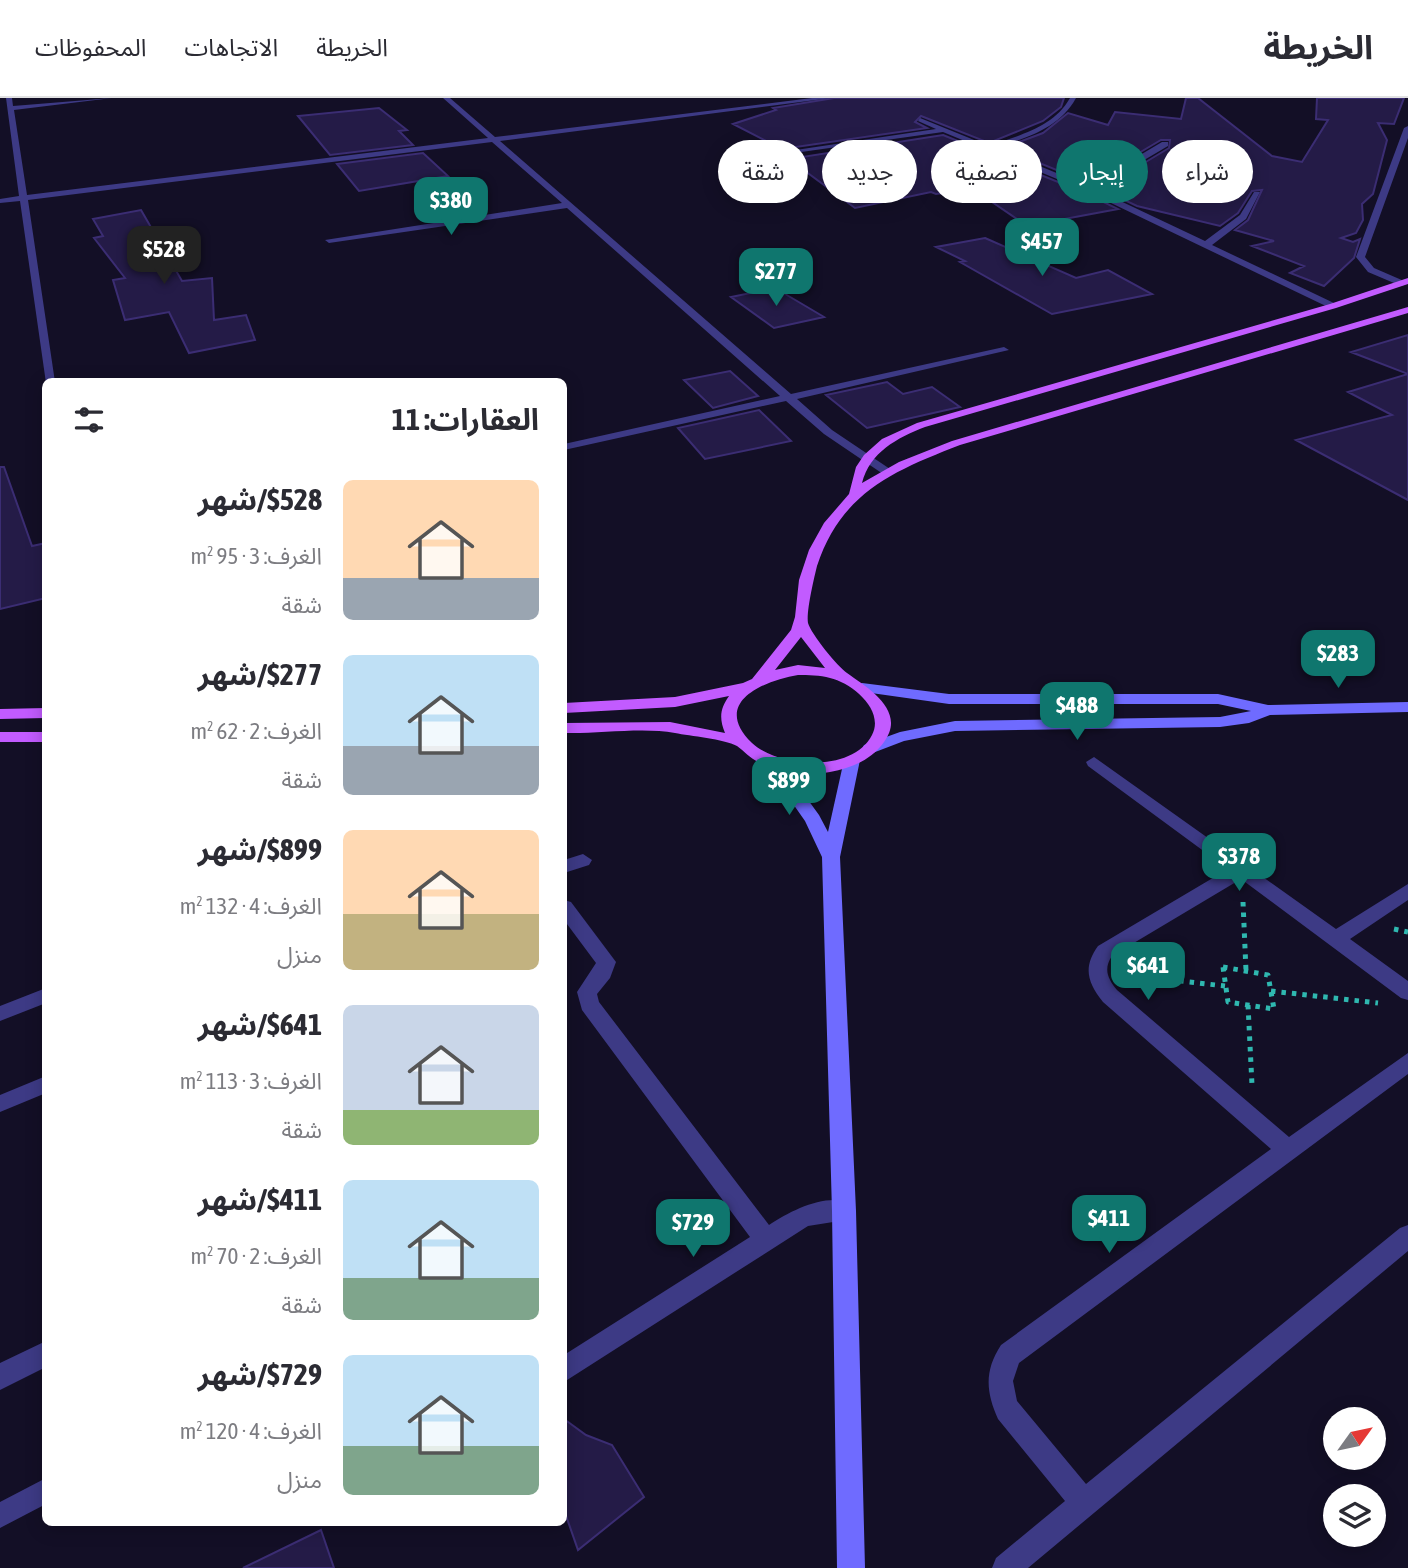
<!DOCTYPE html>
<html lang="ar">
<head>
<meta charset="utf-8">
<style>
  :root { --surface:#fff; --page:#f7f7f7; --text:#2b2b33; --muted:#7c7c81; --line:#e1e1e2; --accent:#0f766e }
  body { margin:0; font-family:"Asap Condensed","Noto Sans Arabic",sans-serif; background:var(--page); color:var(--text); direction:rtl; height:100vh; display:flex; flex-direction:column; font-size:26px; white-space:nowrap }
  * { box-sizing:border-box; margin:0 }
  p { font-size:23px; color:var(--muted) }
  .icon { flex:none; width:38px; height:38px; fill:none; stroke:currentColor; stroke-width:2; stroke-linecap:round; stroke-linejoin:round }
  .map { position:relative; flex:1; overflow:hidden; direction:ltr }
  .sheet { position:absolute; left:42px; top:280px; width:525px; height:1148px; display:flex; flex-direction:column; background:var(--surface); border-radius:10px; box-shadow:0 4px 18px #0003; direction:rtl }
  .sheet>* { flex:none }
  .banner { position:absolute; left:588px; top:42px; width:665px; height:63px; direction:rtl; display:flex; gap:14px }
  .needle { width:46px; rotate:57deg }
  .tools { position:absolute; left:1323px; top:1309px; display:grid; gap:14px }
  .tools a { display:grid; place-items:center; width:63px; height:63px; border-radius:50%; background:var(--surface); box-shadow:0 4px 18px #0003; font-size:35px }
  .price { position:absolute; translate:-50% -60px; padding:0 16px; border-radius:14px; background:var(--accent); color:#fff; font-size:23px; line-height:46px; filter:drop-shadow(0 2px 4px #0008) }
  .price::after { content:''; position:absolute; left:50%; top:42px; width:21px; height:16px; margin-left:-10px; background:inherit; clip-path:polygon(0 0,100% 0,50% 100%) }
  .price.selected { background:#222; color:#fff }
  ul { padding:0; list-style:none }
  li { display:flex; align-items:center; gap:21px; height:175px; padding:0 28px }
  li span { display:grid; place-items:center; flex:none; width:196px; height:140px; border-radius:10px; color:#555 }
  li>.icon { margin-inline-start:auto }
  span .icon { width:84px; height:84px; fill:#fffc; stroke-width:1 }
  li b { font-size:30px }
  h2 { display:flex; justify-content:space-between; align-items:center; height:84px; padding:0 28px; font-size:30px }
  .chip { padding:0 24px; border-radius:32px; background:var(--surface); box-shadow:0 4px 18px #0003; font-size:24px; line-height:63px }
  .chip.selected { background:var(--accent); color:#fff }
  header { display:flex; align-items:center; gap:42px; box-sizing:border-box; height:98px; padding:0 35px; background:var(--surface); border-bottom:2px solid var(--line) }
  header strong { font-size:33px }
  nav { display:flex; gap:38px; margin-inline-start:auto; font-size:24px }
  .map>svg:first-child { display:block }
</style>
</head>
<body>
<header>
<strong>الخريطة</strong>
<nav><a>الخريطة</a><a>الاتجاهات</a><a>المحفوظات</a></nav>
</header>
<div class="map">
<svg width="1408" height="1470" viewBox="0 0 1408 1470">
  <rect width="100%" height="100%" fill="#130f26"/>
  <path fill="#241b47" stroke="#3b2d73" stroke-width="2" d="M834 0H1064L1061 9 1043 23 989 45 921 18 915 24 927 30 782 51 733 26 776 12 773 10Z
    M1186 0H1198L1272 58 1302 64 1328 22 1316 21 1317 0H1404L1394 26 1378 25 1387 42 1373 96 1362 106 1363 122 1356 135 1341 140 1353 144 1360 141 1354 160 1324 188 1290 175 1304 168 1252 148 1274 143 1235 132 1248 122 1262 92 1252 93 1238 115 1220 128 1137 108 1101 91 1169 50 1170 42H1161L1088 85 1003 50 1043 35 1068 15 1108 27 1115 14 1181 21Z
    M379 10 407 32 399 33 413 47 330 57 298 18Z
    M943 37 1085 95 1118 111 1027 128 973 91 936 96 931 94 855 110 789 61Z
    M423 55 448 78 359 93 337 66Z
    M141 112 182 183 212 180 214 222 246 217 255 242 189 255 169 214 125 222 113 182 125 180 94 140 103 138 93 121Z
    M985 140 1076 180 1108 172 1152 196 1052 216 960 164 965 163 936 149Z
    M775 190 824 219 774 230 731 199Z
    M1408 237V276L1351 254Z
    M730 273 758 298 713 310 684 282Z
    M1408 276V402L1296 342 1392 317 1348 294Z
    M887 284 903 296 932 289 960 309 867 330 826 297Z
    M759 312 791 343 705 361 678 330Z
    M0 369H4L32 448 46 445V500L0 511Z
    M564 1321 586 1337 612 1347 644 1399 578 1452 564 1412Z
    M321 1432 334 1470H243Z"/>
  <g fill="none" stroke-linecap="round" stroke-linejoin="round">
    <path stroke="#2fb8b0" stroke-width="5" stroke-dasharray="4.5 6" stroke-linecap="butt" d="M1243 804 1246 873
      M1394 831 1408 834
      M1223 869 1268 877 1274 911 1228 904Z
      M1127 877 1225 888
      M1271 893 1378 905
      M1248 907 1252 987"/>
    <path fill="#3d3a85" fill-rule="evenodd" d="M46 890V905L0 923V908Z
      M46 978V995L0 1014V997Z
      M46 1380V1406L0 1430V1404Z"/>
    <path fill="#3d3a85" fill-rule="evenodd" d="M6 0H12L13 8 112 0 14 12 27 97 488 40 443 0H450L495 39 812 0H831L500 43 791 296 1004 249 1009 252 797 301 832 332 890 371V377L886 378 824 336 786 303 564 352V346L780 298 567 110 329 145 325 142 562 105 492 44 28 102 55 284 46 285 20 103 0 105V101L19 98Z
      M1070 0H1076C1059 31 1027 39 996 50L1088 88 1162 44H1168V48L1095 91 1205 143 1240 117 1254 94H1260L1246 121 1212 147 1336 206V210H1330L1086 93 943 34 773 58 769 56 936 31 918 23 920 20 989 48C1019 37 1053 30 1070 0Z
      M1408 28V40L1365 159 1374 170 1404 183V187L1401 188 1368 174 1356 159 1404 30Z
      M1094 659 1336 831 1408 786V802L1350 841 1408 883V902L1401 900 1241 781 1112 858C1103 871 1108 881 1117 892L1289 1039 1408 955V976L1019 1265 1013 1283 1017 1303 1086 1386 1400 1130 1408 1127V1153L1028 1470H992L996 1460 1065 1403 998 1321C986 1294 984 1273 1001 1247L1271 1051 1103 904C1087 884 1083 869 1098 848L1228 771 1088 668 1086 664Z
      M583 756 592 762 589 767 564 775V762Z
      M564 802 571 804 616 864 610 880 597 896 599 904 769 1127C792 1112 825 1095 852 1105L856 1113 852 1121 808 1128 564 1284V1257L750 1139 582 912 577 894 596 865 564 822Z
      M46 1243V1269L0 1292V1265Z"/>
    <path fill="#6f6bff" fill-rule="evenodd" d="M862 585 949 596H1218L1268 607 1408 604V614L1270 617 1249 625 1220 629 955 633 904 643 870 656 864 655 862 651 864 647 900 634 955 623 1220 619 1251 613 1218 606H949L857 593 854 590 857 587Z
      M852 657 860 662 840 759 856 1113 865 1470H837L832 1113 822 759 805 723 763 663 771 658 777 659 819 717 828 734 844 662Z"/>
    <path fill="#c25bff" fill-rule="evenodd" d="M1408 180V186L1336 210 925 329C897 340 870 354 862 385L899 364 952 343 1408 209V215L960 347C893 373 841 395 817 468 814 480 806 514 808 525 811 536 838 569 847 575 868 590 907 613 884 644 871 662 852 670 830 674 807 679 779 674 758 664 750 660 744 653 737 648 724 641 690 638 675 635 642 629 598 636 564 635V625L670 624 725 635C719 620 720 611 729 598L675 609 564 615V605L675 599 743 585 752 581 791 532 795 519 799 482 809 452 824 425 849 396 856 369 864 357 882 341 917 325 1330 206ZM801 539 825 570 798 567 775 572ZM798 577C808 577 820 577 830 580 852 585 885 612 872 637 853 675 779 670 752 645 711 605 762 583 798 577Z
      M46 610V620L0 621V611Z
      M0 634H46V644H0Z"/>
  </g>
</svg>
<div class="tools">
<a><svg class="needle" viewBox="-14 -14 28 28"><path d="M0-13l5 13h-10z" fill="#e53935"/><path d="M0 13l5-13h-10z" fill="#7c7c81"/></svg></a>
<a><svg class="icon" aria-label="layers" viewBox="0 0 24 24"><path d="M12 4l9 5-9 5-9-5zM3 14l9 5 9-5"/></svg></a>
</div>
<b class="price" style="left:451px;top:139px">$380</b>
<b class="price" style="left:1042px;top:180px">$457</b>
<b class="price selected" style="left:164px;top:188px">$528</b>
<b class="price" style="left:776px;top:210px">$277</b>
<b class="price" style="left:1338px;top:592px">$283</b>
<b class="price" style="left:1077px;top:644px">$488</b>
<b class="price" style="left:789px;top:719px">$899</b>
<b class="price" style="left:1239px;top:795px">$378</b>
<b class="price" style="left:1148px;top:904px">$641</b>
<b class="price" style="left:1109px;top:1157px">$411</b>
<b class="price" style="left:693px;top:1161px">$729</b>
<div class="banner">
<a class="chip">شراء</a>
<a class="chip selected">إيجار</a>
<a class="chip">تصفية</a>
<a class="chip">جديد</a>
<a class="chip">شقة</a>
</div>
<section class="sheet">
<h2>العقارات: 11<svg class="icon" aria-label="filters" viewBox="0 0 24 24"><path d="M4 7h16M4 17h16"/><circle cx="9" cy="7" r="2"/><circle cx="15" cy="17" r="2"/></svg></h2>
<ul>
<li><span style="background:linear-gradient(#ffd9b3 70%,#9aa5b1 0)"><svg class="icon" aria-label="home" viewBox="0 0 24 24"><path d="M3 11l9-7 9 7M6 9v11h12V9"/></svg></span><div><b>$528/شهر</b><p>الغرف: 3 · 95 m²</p><p>شقة</p></div></li>
<li><span style="background:linear-gradient(#bfe0f5 65%,#9aa5b1 0)"><svg class="icon" aria-label="home" viewBox="0 0 24 24"><path d="M3 11l9-7 9 7M6 9v11h12V9"/></svg></span><div><b>$277/شهر</b><p>الغرف: 2 · 62 m²</p><p>شقة</p></div></li>
<li><span style="background:linear-gradient(#ffd9b3 60%,#c2b280 0)"><svg class="icon" aria-label="home" viewBox="0 0 24 24"><path d="M3 11l9-7 9 7M6 9v11h12V9"/></svg></span><div><b>$899/شهر</b><p>الغرف: 4 · 132 m²</p><p>منزل</p></div></li>
<li><span style="background:linear-gradient(#c9d6e8 75%,#8fb573 0)"><svg class="icon" aria-label="home" viewBox="0 0 24 24"><path d="M3 11l9-7 9 7M6 9v11h12V9"/></svg></span><div><b>$641/شهر</b><p>الغرف: 3 · 113 m²</p><p>شقة</p></div></li>
<li><span style="background:linear-gradient(#bfe0f5 70%,#7fa58c 0)"><svg class="icon" aria-label="home" viewBox="0 0 24 24"><path d="M3 11l9-7 9 7M6 9v11h12V9"/></svg></span><div><b>$411/شهر</b><p>الغرف: 2 · 70 m²</p><p>شقة</p></div></li>
<li><span style="background:linear-gradient(#bfe0f5 65%,#7fa58c 0)"><svg class="icon" aria-label="home" viewBox="0 0 24 24"><path d="M3 11l9-7 9 7M6 9v11h12V9"/></svg></span><div><b>$729/شهر</b><p>الغرف: 4 · 120 m²</p><p>منزل</p></div></li>
</ul>
</section>
</div>
</body>
</html>
